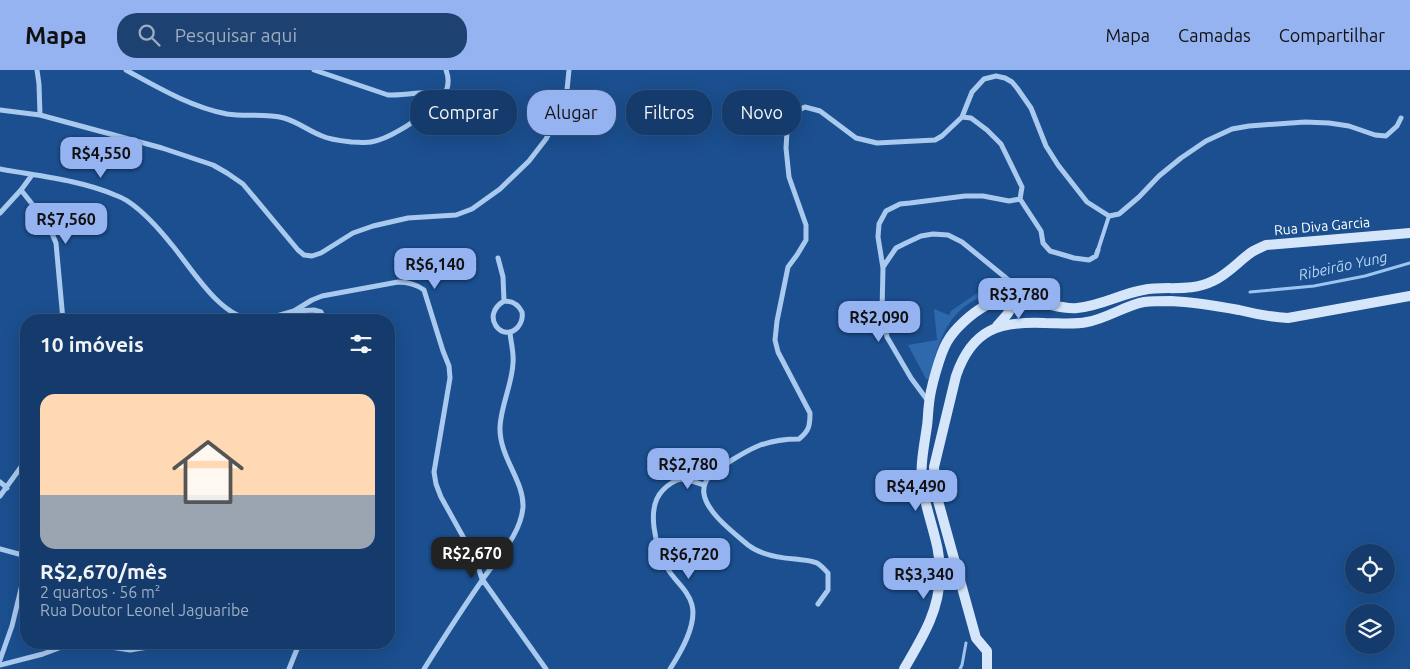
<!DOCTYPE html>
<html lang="pt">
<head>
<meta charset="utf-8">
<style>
  :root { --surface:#143b6b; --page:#1d4271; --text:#f1f3f6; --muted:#9dadc1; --line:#33557e; --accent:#95b2f1 }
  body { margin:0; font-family:Ubuntu,sans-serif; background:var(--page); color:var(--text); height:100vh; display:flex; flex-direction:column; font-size:19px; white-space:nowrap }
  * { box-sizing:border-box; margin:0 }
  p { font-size:16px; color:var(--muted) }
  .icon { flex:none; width:28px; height:28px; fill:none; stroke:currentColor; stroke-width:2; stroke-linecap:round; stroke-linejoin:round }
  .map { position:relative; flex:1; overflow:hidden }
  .panel { position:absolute; left:20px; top:244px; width:375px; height:335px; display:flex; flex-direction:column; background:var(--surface); border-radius:20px; box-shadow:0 5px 20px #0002,0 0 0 1px var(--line) }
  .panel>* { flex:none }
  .guide { position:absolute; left:410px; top:20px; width:475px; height:45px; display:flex; gap:10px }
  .tools { position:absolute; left:1345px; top:474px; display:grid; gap:10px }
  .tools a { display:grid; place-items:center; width:50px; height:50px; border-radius:50%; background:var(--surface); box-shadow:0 5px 20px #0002,0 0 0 1px var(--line); font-size:25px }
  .price { position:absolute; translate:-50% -42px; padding:0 11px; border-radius:10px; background:var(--accent); color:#111; font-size:16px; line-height:32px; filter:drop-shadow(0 1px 2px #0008) }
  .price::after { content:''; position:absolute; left:50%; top:30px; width:15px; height:11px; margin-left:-8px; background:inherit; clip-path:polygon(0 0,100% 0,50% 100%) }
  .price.current { background:#222; color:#fff }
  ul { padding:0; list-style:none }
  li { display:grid; align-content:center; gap:10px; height:265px; padding:0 20px }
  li+li { border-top:1px solid var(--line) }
  li span { display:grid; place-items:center; height:155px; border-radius:15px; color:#555 }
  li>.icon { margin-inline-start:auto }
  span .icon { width:90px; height:90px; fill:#fffc; stroke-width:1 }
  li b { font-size:21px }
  h2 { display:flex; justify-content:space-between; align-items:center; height:60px; padding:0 20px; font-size:21px }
  .tag { padding:0 18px; border-radius:20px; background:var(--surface); box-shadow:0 5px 20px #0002,0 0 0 1px var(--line); font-size:18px; line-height:45px }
  .tag.current { background:var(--accent); color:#111 }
  header { display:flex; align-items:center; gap:30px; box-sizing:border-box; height:70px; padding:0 25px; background:var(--accent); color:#111 }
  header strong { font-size:24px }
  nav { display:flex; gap:28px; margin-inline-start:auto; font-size:18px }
  .search { width:350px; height:45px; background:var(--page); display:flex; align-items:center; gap:12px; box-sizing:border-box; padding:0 18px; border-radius:20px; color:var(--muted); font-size:19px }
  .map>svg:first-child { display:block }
</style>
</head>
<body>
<header>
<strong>Mapa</strong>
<div class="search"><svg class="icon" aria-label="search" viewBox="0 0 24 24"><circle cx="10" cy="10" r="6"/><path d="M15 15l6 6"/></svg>Pesquisar aqui</div>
<nav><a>Mapa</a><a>Camadas</a><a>Compartilhar</a></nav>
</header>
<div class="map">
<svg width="1410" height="599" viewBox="0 0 1410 599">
  <rect width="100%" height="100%" fill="#1b4f8f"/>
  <path fill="#2e69ad" d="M999 208 1007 217C994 222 980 226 968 234 943 251 936 282 929 309H926L908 275 937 270 934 239 949 245 951 241Z"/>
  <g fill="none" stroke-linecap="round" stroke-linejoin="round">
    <path stroke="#9cc4f0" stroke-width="3" d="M1250 222 1314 216 1365 206 1410 193
      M960 599 962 595 966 573"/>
    <path stroke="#a9c9ee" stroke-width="4" d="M1098 180 1109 146"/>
    <path stroke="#a9c9ee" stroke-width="5" d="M37 0 39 14 40 45
      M126 0C159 18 191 37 227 44 246 47 265 43 284 48 298 52 309 61 322 66 331 70 343 71 352 72 358 72 365 73 371 72 390 69 413 52 428 41 442 30 453 19 446 0
      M314 0 388 25C408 26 427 20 447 22
      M0 40 40 45 162 78 213 95 227 103 243 114 298 180 304 185 312 186 321 183 353 163 373 156 408 148 456 145 472 139 500 119 529 91 546 69 562 38 567 20 569 0
      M962 47 971 48 987 60 1001 74 1022 117 1020 129
      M0 99C38 106 80 110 115 125 120 127 125 129 129 132 145 143 160 160 172 175 193 200 220 248 255 250
      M32 105 21 120 48 154 56 173 63 250
      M1020 129 1041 161 1043 173 1050 181 1074 188 1089 190 1096 186 1098 180
      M0 143 21 120
      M498 188 503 207 504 231
      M883 197 896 178 906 173 921 166 933 164 948 165 962 172 1011 212 1015 218 1014 229
      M504 231C513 231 518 234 522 242 523 248 522 252 518 257 503 274 479 246 504 231Z
      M295 241 314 240 321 242 325 250
      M263 250 294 241 312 230 322 226 398 212C409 212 416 214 424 220L443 281 449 296 450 308 434 402 436 414 441 427 476 490 482 509 546 599
      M928 331 911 308 887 267 882 241 883 198 878 167 879 154 886 141 900 134 910 133 965 126H983L1009 131 1020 129
      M0 412 7 418
      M0 426 26 390
      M0 479 26 486
      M818 534 828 520V503C825 500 821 495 817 493 811 490 802 490 795 489 779 488 761 485 748 475 734 463 707 443 704 424 703 417 705 411 710 406 719 397 746 381 758 376 771 371 786 369 799 369 809 361 810 356 810 343L778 282 775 270 777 251 788 197 797 185 806 170V155L789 107 786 78 787 62 791 49 797 41 805 37 820 41 856 68 877 73 935 70 942 66 962 47 972 22 984 9 996 6 1005 8 1012 12 1017 18 1031 38 1046 76 1058 95 1087 132 1109 146 1119 144 1139 127 1159 106 1181 88 1206 71 1232 59 1249 56 1305 52 1329 53 1349 56 1375 65 1386 66 1397 56 1401 48
      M0 590 12 556 26 498
      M0 595 43 584 67 575 85 573 130 580 154 576 164 572
      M289 599 297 579 302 572
      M424 599C443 569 462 539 483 509 498 487 521 464 523 437 524 410 499 387 500 357 501 335 512 315 513 293 514 283 511 273 510 263
      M670 599C681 582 697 555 692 535 688 519 673 510 666 496 656 476 645 438 663 420 679 404 685 409 704 415"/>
    <path stroke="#d6e6fa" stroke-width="10" d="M997 256C1004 248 1012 241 1014 229
      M904 599C922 568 939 542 940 505 941 476 928 449 923 420 919 399 924 377 927 356 928 349 928 341 929 334 930 320 940 284 947 272 954 259 972 243 985 236 1007 225 1029 230 1051 235 1060 237 1069 239 1077 238 1101 236 1120 224 1143 220 1168 215 1188 223 1213 211 1228 204 1237 193 1249 184 1254 180 1260 178 1266 175L1410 163
      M987 599V581L976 568 935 420 934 397 956 306C972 259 999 251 1045 253 1059 253 1073 255 1087 252 1106 249 1126 235 1144 232 1153 231 1162 231 1171 231 1193 232 1217 236 1239 240 1255 244 1271 247 1288 248L1410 226"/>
  </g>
  <g text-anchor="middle" stroke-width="4" stroke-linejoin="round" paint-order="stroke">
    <g font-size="14" fill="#fff" stroke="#1b4f8f">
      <text transform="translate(1322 156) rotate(-5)" y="5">Rua Diva Garcia</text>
    </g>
    <g font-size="15" font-style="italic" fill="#b5d3f5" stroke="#1b4f8f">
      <text transform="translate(1343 196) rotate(-12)" y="5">Ribeirão Yung</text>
    </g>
  </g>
</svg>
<div class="tools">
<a><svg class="icon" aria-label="locate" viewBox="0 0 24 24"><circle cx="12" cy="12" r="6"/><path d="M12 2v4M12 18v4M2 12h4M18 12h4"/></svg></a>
<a><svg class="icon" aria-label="layers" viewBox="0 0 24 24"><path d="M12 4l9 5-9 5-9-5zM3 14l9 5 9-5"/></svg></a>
</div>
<b class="price" style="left:101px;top:109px">R$4,550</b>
<b class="price" style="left:66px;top:175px">R$7,560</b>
<b class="price" style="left:435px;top:220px">R$6,140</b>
<b class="price" style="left:1019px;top:250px">R$3,780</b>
<b class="price" style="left:879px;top:273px">R$2,090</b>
<b class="price" style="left:688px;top:420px">R$2,780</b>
<b class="price" style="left:916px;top:442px">R$4,490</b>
<b class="price current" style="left:472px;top:509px">R$2,670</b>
<b class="price" style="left:689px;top:510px">R$6,720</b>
<b class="price" style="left:924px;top:530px">R$3,340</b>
<div class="guide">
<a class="tag">Comprar</a>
<a class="tag current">Alugar</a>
<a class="tag">Filtros</a>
<a class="tag">Novo</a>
</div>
<section class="panel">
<h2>10 imóveis<svg class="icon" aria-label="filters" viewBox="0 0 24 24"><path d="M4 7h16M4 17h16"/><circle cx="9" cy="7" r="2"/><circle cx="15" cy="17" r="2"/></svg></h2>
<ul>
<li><span style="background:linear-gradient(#ffd9b3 65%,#9aa5b1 0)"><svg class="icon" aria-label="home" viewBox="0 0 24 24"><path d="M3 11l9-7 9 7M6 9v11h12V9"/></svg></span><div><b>R$2,670/mês</b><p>2 quartos · 56 m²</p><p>Rua Doutor Leonel Jaguaribe</p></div></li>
</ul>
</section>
</div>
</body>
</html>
